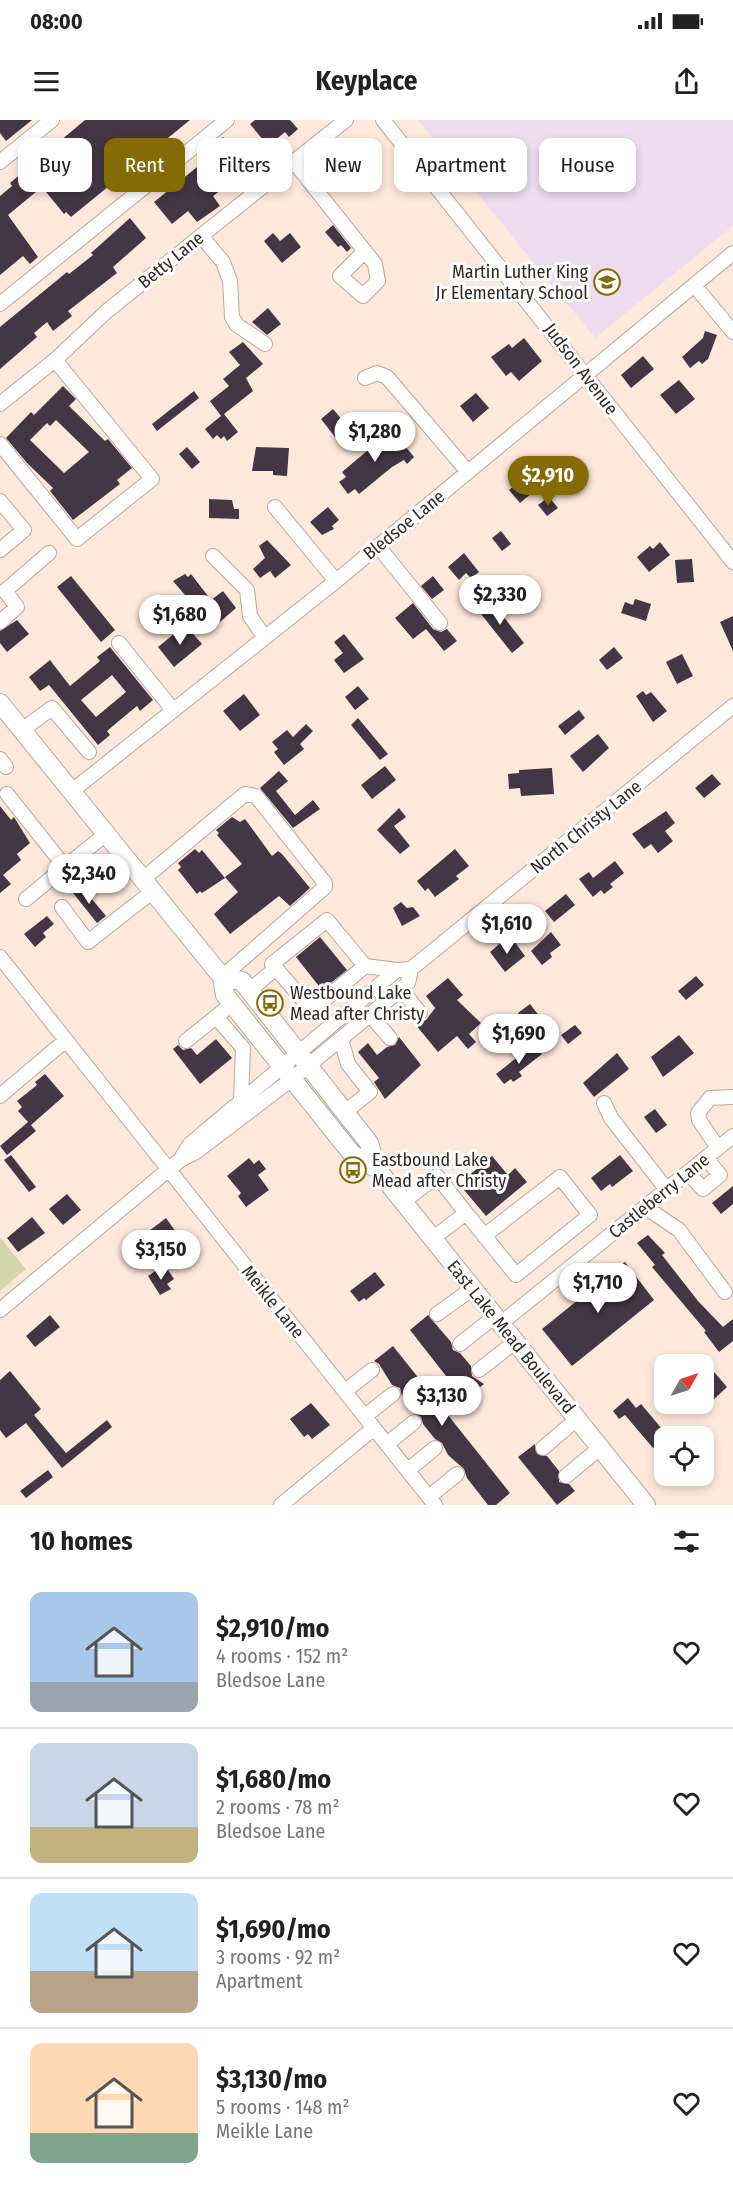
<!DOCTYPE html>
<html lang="en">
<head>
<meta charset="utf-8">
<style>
  :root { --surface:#fff; --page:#f6f6f6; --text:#222; --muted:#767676; --line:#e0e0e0; --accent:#856b06 }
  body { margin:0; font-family:"Fira Sans Condensed",sans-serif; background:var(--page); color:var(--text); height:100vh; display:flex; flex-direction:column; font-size:22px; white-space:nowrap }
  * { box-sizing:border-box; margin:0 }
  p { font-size:20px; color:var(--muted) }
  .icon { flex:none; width:33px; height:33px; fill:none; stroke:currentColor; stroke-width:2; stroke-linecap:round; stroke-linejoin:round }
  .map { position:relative; height:1385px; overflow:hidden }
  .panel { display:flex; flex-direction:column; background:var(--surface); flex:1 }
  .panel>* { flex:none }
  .hud { position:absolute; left:18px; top:18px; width:698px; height:54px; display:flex; gap:12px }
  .needle { width:39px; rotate:51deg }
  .fabs { position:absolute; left:654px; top:1234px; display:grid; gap:12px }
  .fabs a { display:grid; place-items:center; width:60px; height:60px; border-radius:12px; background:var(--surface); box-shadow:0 3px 9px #0003; font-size:30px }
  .price { position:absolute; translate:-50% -51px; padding:0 14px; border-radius:21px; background:#fff; color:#222; font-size:20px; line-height:39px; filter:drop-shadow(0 2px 3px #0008) }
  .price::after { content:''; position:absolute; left:50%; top:36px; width:18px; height:14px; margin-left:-9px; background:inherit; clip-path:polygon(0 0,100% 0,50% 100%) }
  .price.current { background:var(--accent); color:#fff }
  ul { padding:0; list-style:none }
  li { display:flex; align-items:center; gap:18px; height:150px; padding:0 30px }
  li+li { border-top:2px solid var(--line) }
  li span { display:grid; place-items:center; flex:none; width:168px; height:120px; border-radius:12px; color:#555 }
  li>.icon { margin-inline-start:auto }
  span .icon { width:72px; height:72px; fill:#fffc; stroke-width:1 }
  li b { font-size:26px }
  h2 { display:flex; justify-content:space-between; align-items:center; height:72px; padding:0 30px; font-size:26px }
  .pill { padding:0 21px; border-radius:12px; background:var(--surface); box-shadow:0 3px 9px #0003; font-size:21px; line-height:54px }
  .pill.current { background:var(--accent); color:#fff }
  .status { display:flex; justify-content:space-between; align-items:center; height:42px; padding:0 30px; background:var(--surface); direction:ltr }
  .status svg { height:16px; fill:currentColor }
  header { display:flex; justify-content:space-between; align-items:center; height:78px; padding:0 30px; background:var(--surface); font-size:27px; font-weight:700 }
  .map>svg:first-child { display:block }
</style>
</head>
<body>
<div class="status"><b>08:00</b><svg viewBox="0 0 49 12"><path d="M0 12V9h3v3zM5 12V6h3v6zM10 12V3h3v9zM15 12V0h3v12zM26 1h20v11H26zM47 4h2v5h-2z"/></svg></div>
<header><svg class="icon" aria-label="menu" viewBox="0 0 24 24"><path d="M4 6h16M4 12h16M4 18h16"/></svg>Keyplace<svg class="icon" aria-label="share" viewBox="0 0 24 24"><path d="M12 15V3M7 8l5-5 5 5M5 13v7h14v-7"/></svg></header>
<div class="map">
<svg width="733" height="1385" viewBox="0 0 733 1385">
  <rect width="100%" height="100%" fill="#fee8dc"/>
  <path fill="#edddef" d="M418 0H733V106L595 218Z"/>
  <path fill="#d4d6ac" d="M0 1117 26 1149 0 1171Z"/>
  <path fill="#443745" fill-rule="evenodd" d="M0 0H32L6 21 0 13Z
    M85 0H190L71 97 66 92 64 94 42 67 8 95 38 137 30 144 23 136 0 155V76L12 66 10 63Z
    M255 0H290L298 9 289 17 285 12 268 26 250 4Z
    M223 17 228 23 231 20 239 37 221 51 223 54 220 56 228 65 213 76 220 86 197 102 188 91 172 104 154 82 218 30 214 24Z
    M356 35 372 56 353 71 340 56 351 47 347 43Z
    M130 98 146 118 113 147 117 153 68 191 72 196 53 211 47 202 34 213 37 217 0 249V207L67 152 69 154 93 135 91 133Z
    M333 105 351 128 347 132 341 125 338 127 325 112Z
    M273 113 280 121 290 113 301 127 282 143 264 121Z
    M268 188 281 204 267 215 252 202Z
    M705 211 717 215 708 239 702 244 699 241 690 248 682 237 703 218Z
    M524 218 542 241 519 261 511 252 506 256 491 237 509 224 512 228Z
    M243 222 263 244 246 258 253 271 224 294 238 312 227 321 224 316 221 319 217 315 213 319 205 309 221 296 210 281 229 266 223 259 240 245 229 232Z
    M643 236 654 249 631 268 621 255Z
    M679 260 695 279 676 294 660 275Z
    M63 266 76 279 69 286 105 321 108 319 132 348 117 360 120 364 73 400 50 371 53 368 27 343 6 318 31 292 34 295ZM56 300 89 332 64 353 30 320 47 303 50 306Z
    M194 271 199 278 157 311 152 304Z
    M476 273 489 288 473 302 460 286Z
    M333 289 348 307 335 317 321 299Z
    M392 310 414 337 407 344 404 340 392 347 359 374 355 369 348 374 339 362 346 357 342 352Z
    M187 327 200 342 192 349 179 334Z
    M256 327 289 328 287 356 273 355V351H252Z
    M523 359 533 372 520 383 509 370Z
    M549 377 558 388 547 396 538 385Z
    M209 379 232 380 234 389H239V399L209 398Z
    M328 387 339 400 332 406 334 409 322 415 310 402Z
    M501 411 511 424 502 431 492 418Z
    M267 420 291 445 275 458 270 451 260 458 253 449 265 438 259 426Z
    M660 422 670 435 649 452 637 437 650 426 653 429Z
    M464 433 479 452 471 458 466 453 459 460 448 447Z
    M692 439 694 462 677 463 675 440Z
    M185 454 188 457 191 454 211 480 223 471 236 488 213 508 173 461Z
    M71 456 115 510 101 522 57 467Z
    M433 456 444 470 432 479 421 466Z
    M489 478 524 523 512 533 477 489Z
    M635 479 651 484 646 501 621 493 625 482 633 485Z
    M413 483 433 509 441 512 447 509 457 521 444 531 426 509 413 519 395 498Z
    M733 496V531L720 502Z
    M17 500 29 514 7 532 0 523V511Z
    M185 505 202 524 174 547 158 527Z
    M344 514 364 539 344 553 334 540 343 533 334 522Z
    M110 527 153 580 140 591 137 586 120 600 107 611 110 615 98 625 49 565 40 571 29 557 50 540 70 566 100 541 97 537ZM112 555 126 572 96 597 81 580Z
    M614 527 623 538 607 550 599 540Z
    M682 534 693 556 677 564 666 542Z
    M358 566 369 579 355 590 345 577Z
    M643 571 646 575 651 572 667 591 653 602 636 576Z
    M244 574 260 595 240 611 223 591Z
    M579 590 585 598 565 615 558 606Z
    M358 598 388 634 380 640 351 605Z
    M306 604 313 611 300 624 304 629 284 645 274 632 278 629 272 622 287 610 293 617Z
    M598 614 609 628 583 652 570 636Z
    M385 646 396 660 372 679 361 665Z
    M552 648 554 674 521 676 520 668 509 669 508 654 519 653V650Z
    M279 651 288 661 276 671 295 695 313 680 320 689 293 708 260 668Z
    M712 654 721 664 704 678 695 668Z
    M0 686 11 700 14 697 30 723 17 734 21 740 3 755 11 764 0 773Z
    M399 688 406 697 394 706 410 726 400 734 377 710Z
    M666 691 675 703 665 711 673 721 658 733 651 724 644 729 632 714Z
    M232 697 240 702 245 699 272 736 278 731 282 734 310 768 290 786 279 776 230 814 214 794 238 772 225 757 242 744 217 715 219 713 216 710Z
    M195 729 199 733 202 730 225 758 202 773 200 771 197 774 178 750 181 747 178 743Z
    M455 729 469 746 456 756 459 759 435 777 428 768 425 771 417 761Z
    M615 741 624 753 610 764 613 767 604 774 601 770 593 777 579 759 589 752 593 758Z
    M81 766 106 796 97 803 73 773Z
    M566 774 575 785 554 802 545 791Z
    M401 782 407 788 413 787 420 796 402 806 393 788Z
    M47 796 54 804 43 813 46 817 35 827 24 814Z
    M551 812 561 825 550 833 552 837 542 845 531 831Z
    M320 817 347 850 322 870 296 837Z
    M503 821 507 827 514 821 525 836 505 852 490 832Z
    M696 856 704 865 686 880 678 871Z
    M448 858 463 875 457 880 481 903 469 914 476 922 468 929 457 916 438 932 415 904 426 900 435 888 426 876Z
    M530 884 544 902 531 911 518 893Z
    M575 905 582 913 568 924 561 915Z
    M679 915 694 933 663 957 651 937Z
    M399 917 421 945 385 979 374 962 379 958 358 932 368 923 377 935 387 927 395 925Z
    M216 919 232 938 200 964 173 929 178 925 183 930 191 928 197 935Z
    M534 924 542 934 519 952 522 956 513 962 511 959 504 964 496 954Z
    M617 933 629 949 594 977 583 963Z
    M45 954 64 976 31 1005 36 1011 7 1035 0 1026 28 1002 18 991 22 987 17 981 37 965 35 962Z
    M655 989 667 1005 656 1013 644 997Z
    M11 1035 36 1067 29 1072 4 1040Z
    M620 1035 633 1051 612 1067 610 1064 601 1071 591 1058Z
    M492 1036 508 1055 515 1048 527 1062 486 1096 464 1070 472 1063 467 1057Z
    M249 1038 254 1044 259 1040 266 1049 258 1055 269 1070 246 1087 238 1076 241 1073 227 1056Z
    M733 1066V1084L721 1094 712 1083Z
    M67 1074 81 1090 63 1105 49 1089Z
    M32 1097 45 1113 18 1132 7 1118Z
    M166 1098 181 1119 165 1131 149 1111Z
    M648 1115 665 1133 662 1135 698 1181 723 1207 733 1199V1221L719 1232 704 1212 706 1211 652 1147 655 1145 637 1123Z
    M625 1142 654 1180 572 1246 542 1209Z
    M157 1150 160 1155 168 1150 174 1159 167 1164 171 1169 160 1175 148 1156Z
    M375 1152 385 1165 366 1180 364 1178 359 1182 350 1171Z
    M50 1195 60 1207 35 1227 26 1216Z
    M428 1195 451 1222 453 1230 460 1233 471 1246 472 1256 484 1264 464 1279 410 1210Z
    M393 1226 510 1373 496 1385H488L467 1358 464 1349 448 1335 442 1323 435 1319 423 1304 421 1297 414 1293 402 1276 400 1268 392 1265 379 1244 374 1241Z
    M10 1251 41 1289 34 1295 66 1333 107 1300 112 1307 62 1348 26 1303 6 1318 0 1310V1260Z
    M714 1252 727 1267 711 1282 704 1273V1261Z
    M628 1278 636 1288 641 1284 668 1316 653 1328 625 1295 619 1299 613 1291Z
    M311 1283 330 1305 312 1319 308 1314 304 1317 290 1299Z
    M535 1324 537 1334 547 1336 559 1351V1362L569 1364 575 1371 557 1385 518 1337Z
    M48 1350 53 1357 26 1378 20 1371Z"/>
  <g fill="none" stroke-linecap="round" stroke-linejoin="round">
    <g stroke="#bba79b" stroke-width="16">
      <path id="minor" d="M383 0 733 442
        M0 42 52 0
        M294 42 375 144 378 161 363 176 340 156 365 131
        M201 116 223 142 230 161 232 197 237 205 265 224
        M694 165 733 212
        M0 184 227 0
        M365 258 377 253 387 257 468 352
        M0 284 55 240 107 191 346 0
        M0 324 77 419 152 359 55 240
        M0 381 24 410 0 430
        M275 387 336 461
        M378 426 440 503
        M213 436 247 470 250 496 265 518
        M0 502 17 487 5 471 49 433
        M119 523 173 590
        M22 610 52 588 89 632
        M0 639 6 647
        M72 671 336 461 733 133
        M7 674 65 747 106 714
        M143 759 245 674 256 676 325 763V767L222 857
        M26 779 65 747
        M62 787 88 822 153 771
        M0 837 435 1385
        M365 846 312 890 272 844 327 800 365 846 397 850
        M401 869 420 893
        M250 870 276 848
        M370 895 390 918
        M216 897 243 928 241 980
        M341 919 348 944 370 972 345 992
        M186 921 232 884
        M0 976 66 920
        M604 983 611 998 667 1070
        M718 1028 699 1000 698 993 710 978 733 977
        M180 1040 190 1024 397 850 411 849 733 586
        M688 1053 703 1069 720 1055 706 1038
        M403 1082 437 1056 466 1093 432 1119
        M645 1087 679 1110 725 1172
        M466 1093 516 1155 590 1095 560 1057 484 1116
        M0 1190 180 1040 196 1032 292 959 401 869 408 863 411 849
        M437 1194 472 1169
        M500 1204 733 1016
        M460 1224 494 1197
        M479 1250 515 1222
        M345 1271 372 1250
        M365 1296 393 1274
        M387 1324 414 1302
        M543 1328 577 1299
        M408 1350 435 1328
        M566 1356 600 1328
        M429 1377 457 1354
        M281 1385 374 1308"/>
    </g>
    <g stroke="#bba79b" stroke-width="20">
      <path id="major" d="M0 583 222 857 225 875 352 1034 377 1049 646 1385
        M222 857 242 861 369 1023 377 1049"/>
    </g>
    <use href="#minor" stroke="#fff" stroke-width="14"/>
    <use href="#major" stroke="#fff" stroke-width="18"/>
  </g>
  <defs>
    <g id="school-ring" transform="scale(1.35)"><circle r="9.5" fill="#fff" stroke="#856b06" stroke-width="1.5"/><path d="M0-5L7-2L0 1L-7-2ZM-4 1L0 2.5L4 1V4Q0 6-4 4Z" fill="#856b06"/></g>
    <g id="bus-ring" transform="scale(1.35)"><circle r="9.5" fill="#fff" stroke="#856b06" stroke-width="1.5"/><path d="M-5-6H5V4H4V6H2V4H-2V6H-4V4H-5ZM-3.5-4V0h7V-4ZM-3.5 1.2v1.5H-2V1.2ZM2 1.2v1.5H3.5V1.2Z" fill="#856b06"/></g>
  </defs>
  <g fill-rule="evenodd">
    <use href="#school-ring" x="607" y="162"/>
    <use href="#bus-ring" x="270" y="883"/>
    <use href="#bus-ring" x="353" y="1050"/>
  </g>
  <g text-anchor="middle" stroke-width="6" stroke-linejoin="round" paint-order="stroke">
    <g font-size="18" fill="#312924" stroke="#fff">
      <text transform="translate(171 140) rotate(-39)" y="6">Betty Lane</text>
      <text transform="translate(581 249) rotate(53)" y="6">Judson Avenue</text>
      <text transform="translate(404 405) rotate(-39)" y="6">Bledsoe Lane</text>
      <text transform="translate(586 707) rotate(-39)" y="6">North Christy Lane</text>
      <text transform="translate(659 1076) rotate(-39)" y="6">Castleberry Lane</text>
      <text transform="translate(273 1182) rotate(51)" y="6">Meikle Lane</text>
      <text transform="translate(511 1217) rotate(51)" y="6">East Lake Mead Boulevard</text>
    </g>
    <g font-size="18" fill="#312924" stroke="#fff" text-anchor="start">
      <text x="588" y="158" text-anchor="end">Martin Luther King<tspan x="588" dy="21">Jr Elementary School</tspan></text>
      <text x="290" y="879">Westbound Lake<tspan x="290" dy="21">Mead after Christy</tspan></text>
      <text x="372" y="1046">Eastbound Lake<tspan x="372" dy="21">Mead after Christy</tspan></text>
    </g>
  </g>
</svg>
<div class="fabs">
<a><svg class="needle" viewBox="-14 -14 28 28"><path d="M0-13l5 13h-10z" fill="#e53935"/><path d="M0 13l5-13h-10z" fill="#767676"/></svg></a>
<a><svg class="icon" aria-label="locate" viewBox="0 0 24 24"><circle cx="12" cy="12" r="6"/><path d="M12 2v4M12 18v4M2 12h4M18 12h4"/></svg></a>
</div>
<b class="price" style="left:375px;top:343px">$1,280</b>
<b class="price current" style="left:548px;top:387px">$2,910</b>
<b class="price" style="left:500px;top:506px">$2,330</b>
<b class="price" style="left:180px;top:526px">$1,680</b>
<b class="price" style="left:89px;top:785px">$2,340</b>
<b class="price" style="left:507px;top:835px">$1,610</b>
<b class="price" style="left:519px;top:945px">$1,690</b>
<b class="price" style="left:161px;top:1161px">$3,150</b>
<b class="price" style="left:598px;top:1194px">$1,710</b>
<b class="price" style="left:442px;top:1307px">$3,130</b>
<div class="hud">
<a class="pill">Buy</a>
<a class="pill current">Rent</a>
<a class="pill">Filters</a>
<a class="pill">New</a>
<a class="pill">Apartment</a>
<a class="pill">House</a>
</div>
</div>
<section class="panel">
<h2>10 homes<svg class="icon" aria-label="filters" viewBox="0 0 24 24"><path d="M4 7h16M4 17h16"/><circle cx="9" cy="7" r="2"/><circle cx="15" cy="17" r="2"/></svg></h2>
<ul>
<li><span style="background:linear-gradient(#a9c7e8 75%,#9aa5b1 0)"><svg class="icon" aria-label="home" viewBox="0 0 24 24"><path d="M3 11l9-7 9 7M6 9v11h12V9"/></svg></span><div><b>$2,910/mo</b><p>4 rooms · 152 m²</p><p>Bledsoe Lane</p></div><svg class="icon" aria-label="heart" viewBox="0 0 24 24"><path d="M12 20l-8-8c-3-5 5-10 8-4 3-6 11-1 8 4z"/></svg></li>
<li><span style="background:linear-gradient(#c9d6e8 70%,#c2b280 0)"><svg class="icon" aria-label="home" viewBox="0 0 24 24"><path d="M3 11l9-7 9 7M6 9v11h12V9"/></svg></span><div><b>$1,680/mo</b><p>2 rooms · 78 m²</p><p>Bledsoe Lane</p></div><svg class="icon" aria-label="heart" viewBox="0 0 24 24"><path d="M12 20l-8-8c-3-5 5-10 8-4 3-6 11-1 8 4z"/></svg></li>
<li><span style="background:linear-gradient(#bfe0f5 65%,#b9a48a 0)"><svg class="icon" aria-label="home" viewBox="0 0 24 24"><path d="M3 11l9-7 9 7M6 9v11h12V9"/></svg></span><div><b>$1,690/mo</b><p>3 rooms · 92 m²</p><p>Apartment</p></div><svg class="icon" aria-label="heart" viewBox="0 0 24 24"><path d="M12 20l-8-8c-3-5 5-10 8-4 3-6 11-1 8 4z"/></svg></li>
<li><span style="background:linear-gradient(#ffd9b3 75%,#7fa58c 0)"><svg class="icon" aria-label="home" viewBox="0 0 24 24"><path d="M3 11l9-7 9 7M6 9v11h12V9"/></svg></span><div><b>$3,130/mo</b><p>5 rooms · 148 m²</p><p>Meikle Lane</p></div><svg class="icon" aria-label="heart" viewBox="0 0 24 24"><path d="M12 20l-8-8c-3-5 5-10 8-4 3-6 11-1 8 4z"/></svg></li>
</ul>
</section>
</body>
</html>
